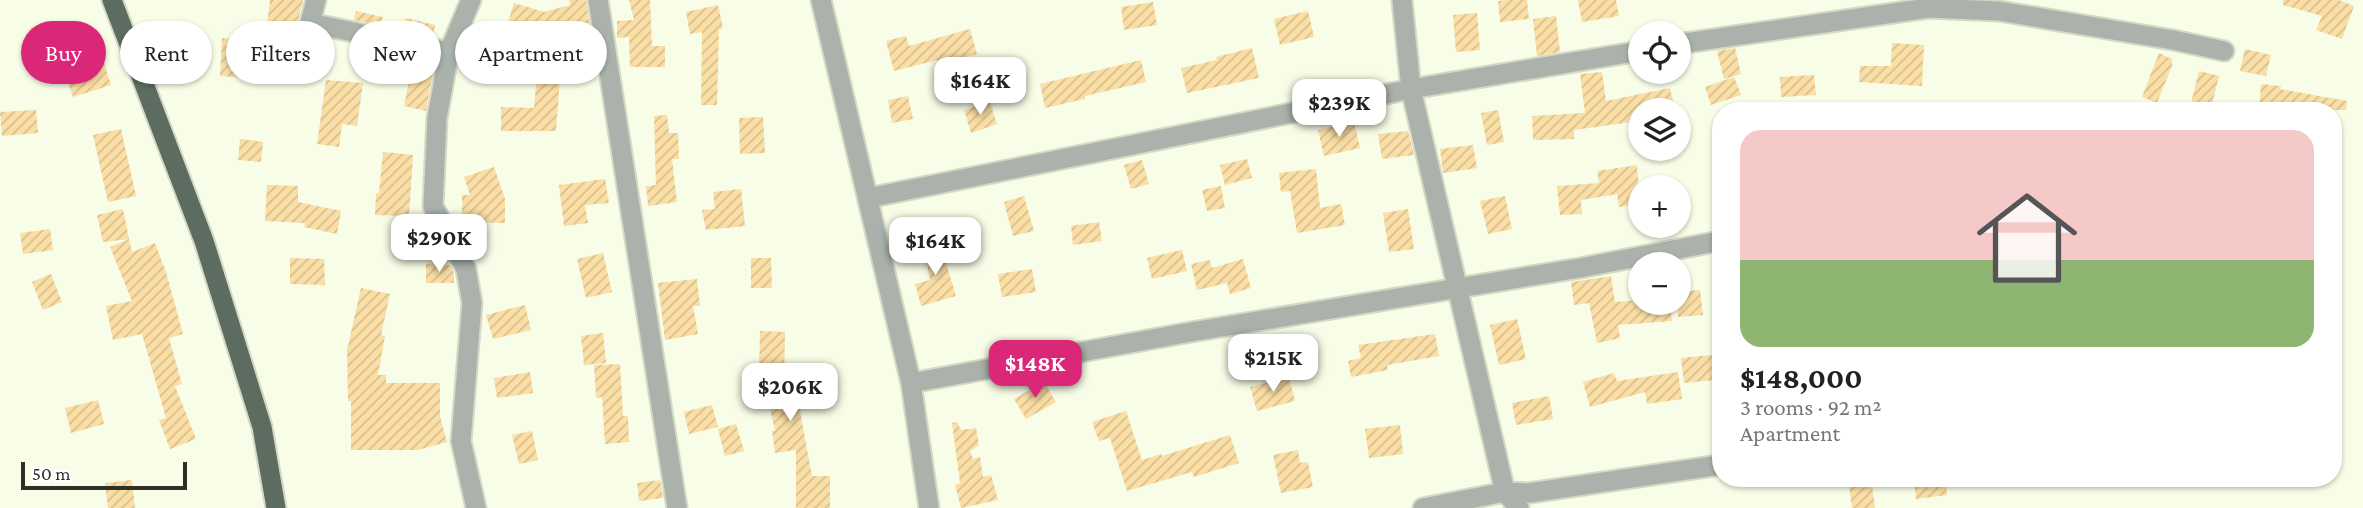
<!DOCTYPE html>
<html lang="en">
<head>
<meta charset="utf-8">
<style>
  :root { --surface:#fff; --page:#f6f6f6; --text:#222; --muted:#767676; --line:#e0e0e0; --accent:#db2777 }
  body { margin:0; font-family:"Crimson Pro",serif; background:var(--page); color:var(--text); height:100vh; display:flex; flex-direction:column; font-size:26px; white-space:nowrap }
  * { box-sizing:border-box; margin:0 }
  p { font-size:23px; color:var(--muted) }
  .icon { flex:none; width:38px; height:38px; fill:none; stroke:currentColor; stroke-width:2; stroke-linecap:round; stroke-linejoin:round }
  .map { position:relative; flex:1; overflow:hidden }
  .details { position:absolute; left:1712px; top:102px; width:630px; height:385px; display:flex; flex-direction:column; background:var(--surface); border-radius:28px; box-shadow:0 2px 5px #0004 }
  .details>* { flex:none }
  .guide { position:absolute; left:21px; top:21px; width:665px; height:63px; display:flex; gap:14px }
  .tools { position:absolute; left:1628px; top:21px; display:grid; gap:14px }
  .tools a { display:grid; place-items:center; width:63px; height:63px; border-radius:50%; background:var(--surface); box-shadow:0 2px 5px #0004; font-size:35px }
  .scale { position:absolute; left:21px; bottom:18px; width:166px; box-sizing:border-box; padding-left:7px; border:4px solid #2e3028; border-top:0; font-size:19px; line-height:24px; white-space:nowrap; color:#2e3028; -webkit-text-stroke:5px #fff; paint-order:stroke }
  .price { position:absolute; translate:-50% -60px; padding:0 16px; border-radius:14px; background:#fff; color:#222; font-size:23px; line-height:46px; filter:drop-shadow(0 2px 4px #0008) }
  .price::after { content:''; position:absolute; left:50%; top:42px; width:21px; height:16px; margin-left:-10px; background:inherit; clip-path:polygon(0 0,100% 0,50% 100%) }
  .price.current { background:var(--accent); color:#fff }
  ul { padding:0; list-style:none }
  li { display:grid; align-content:center; gap:14px; height:371px; padding:0 28px }
  li+li { border-top:2px solid var(--line) }
  li span { display:grid; place-items:center; height:217px; border-radius:21px; color:#555 }
  li>.icon { margin-inline-start:auto }
  span .icon { width:126px; height:126px; fill:#fffc; stroke-width:1 }
  li b { font-size:30px }
  .tag { padding:0 24px; border-radius:32px; background:var(--surface); box-shadow:0 2px 5px #0004; font-size:24px; line-height:63px }
  .tag.current { background:var(--accent); color:#fff }
  .map>svg:first-child { display:block }
</style>
</head>
<body>
<div class="map">
<svg width="2363" height="508" viewBox="0 0 2363 508">
  <defs>
    <pattern id="building-hatch" width="6" height="6" patternUnits="userSpaceOnUse" patternTransform="scale(1.75)"><rect width="6" height="6" fill="#fadea5"/><path d="M-1 1l2-2M0 6l6-6M5 7l2-2" fill="none" stroke="#d7bf8e"/></pattern>
  </defs>
  <rect width="100%" height="100%" fill="#f8fde7"/>
  <path fill="url(#building-hatch)" d="M270 0H303L298 21 300 29 297 81 220 76 222 38 265 41Z
    M569 0H586L590 27 500 48 514 3 544 12 570 5Z
    M629 0H650L652 46H665V67H630L629 37 617 38V21L634 20Z
    M1508 0H1527L1529 19 1500 22 1498 1Z
    M1578 0H1616L1619 16 1582 22Z
    M2283 0H2339L2354 6 2342 39 2316 30 2322 16 2283 5Z
    M1153 2 1157 25 1124 30 1121 7Z
    M718 5 723 28 719 29 717 105H701L702 32 690 34 686 12Z
    M356 11 383 17 381 25 354 20Z
    M1308 11 1314 37 1280 45 1274 19Z
    M1477 13 1480 50 1456 52 1453 15Z
    M1556 16 1560 52 1537 56 1533 19Z
    M406 18 435 25 433 36 404 30Z
    M62 21 67 45 36 51 31 27Z
    M970 29 977 54 939 64 937 60 894 71 886 41 906 36 909 46Z
    M1892 43 1924 45 1922 86 1859 82 1860 66H1891Z
    M1252 48 1259 78 1187 93 1181 68 1217 60 1216 57Z
    M1735 48 1741 74 1724 79 1717 51Z
    M2245 49 2271 55 2266 76 2240 71Z
    M101 53 111 85 73 97 62 65Z
    M2159 53 2172 59V66L2157 103 2142 97Z
    M1141 60 1146 82 1085 96V99L1045 108 1040 84Z
    M413 62 434 67 426 111 404 106Z
    M538 63 561 65 556 131H501V107L534 108Z
    M2199 71 2219 76 2211 108 2191 103Z
    M1602 72 1606 101 1670 88 1674 105 1663 107V110H1638L1639 121 1574 130V139L1533 140 1532 116 1585 113 1580 74Z
    M1814 75 1816 95 1781 97 1780 77Z
    M1734 77 1741 95 1711 105 1705 87Z
    M326 80 363 83 357 126 342 124 339 147 317 144Z
    M2261 84 2281 86 2280 89 2347 101 2346 110H2259Z
    M908 96 913 119 892 123 888 100Z
    M990 102 997 124 971 133 964 110Z
    M36 110 38 133 2 136 0 112Z
    M1498 110 1504 142 1487 145 1481 113Z
    M667 115 669 133H678L679 159H672L677 202 648 206 646 186 656 185 654 116Z
    M763 117 765 153 740 154 739 118Z
    M1354 122 1360 148 1324 156 1318 130Z
    M121 129 136 196 108 202 93 135Z
    M1408 131 1414 155 1382 159 1378 134Z
    M240 139 263 142 261 162 238 160Z
    M1473 145 1477 168 1443 173 1440 149Z
    M383 152 413 155 409 216 375 215 376 193H379Z
    M1247 159 1252 178 1225 185 1220 165Z
    M1142 160 1149 184 1131 189 1124 165Z
    M1637 165 1640 204 1619 207 1617 194 1581 200 1582 214 1560 215 1557 186 1599 183 1597 171Z
    M494 167 505 199V223L462 222V195H470L464 177Z
    M1316 169 1320 208 1341 204 1345 225 1297 233 1290 191 1281 192 1279 173Z
    M605 179 609 203 585 205 588 223 564 226 559 185Z
    M267 185 298 186V202L341 211 337 234 304 227 305 223 265 221Z
    M1221 186 1225 208 1207 211 1202 190Z
    M741 189 745 226 706 230 702 210 715 209 713 192Z
    M1024 196 1034 231 1013 236 1004 202Z
    M1505 196 1512 229 1488 234 1480 201Z
    M123 209 129 239 103 242 97 215Z
    M1408 209 1414 249 1389 252 1383 213Z
    M1099 222 1102 241 1073 245 1071 226Z
    M50 229 53 250 23 254 20 233Z
    M129 239 132 252 155 243 166 272 183 334 169 338 182 384 175 386 196 439 170 449 159 420 166 418 142 334 113 340 106 306 132 301 110 247Z
    M939 240 956 296 921 306 915 284 930 280 923 243Z
    M1182 250 1187 271 1152 279 1147 258Z
    M603 253 612 292 586 298 577 259Z
    M290 258 324 259 325 285 290 284Z
    M751 258H771L772 288H751Z
    M1243 259 1251 288 1230 294 1227 283 1197 290 1191 264 1210 260 1212 268Z
    M426 264 450 265 454 273V283H426Z
    M1032 269 1036 292 1002 297 998 274Z
    M51 274 62 302 43 310 32 282Z
    M1611 276 1615 302 1640 300V303H1670L1672 321 1618 325 1620 338 1597 343 1589 303 1574 305 1571 282Z
    M697 279 700 306H693L698 334 665 340 658 283Z
    M361 288 390 294 381 335 385 336 378 375H386V383H440V417L447 442 418 450H351V401H348L347 350Z
    M1700 290 1703 315 1678 317V292Z
    M525 305 531 330 493 339 486 315Z
    M1517 319 1526 359 1499 365 1490 325Z
    M760 331 785 332 784 393 796 390 812 476H830V508H796V450L775 453 772 431H775L762 371H759Z
    M603 333 606 363 584 365 581 336Z
    M1435 334 1439 356 1387 365 1388 370 1351 377 1348 361 1361 358 1358 345Z
    M1712 355 1715 380 1684 383 1681 358Z
    M1312 356 1316 373 1290 379 1286 362Z
    M620 364 623 416H628L629 442 605 444 602 397 596 398 594 365Z
    M530 372 533 393 497 398 494 378Z
    M1678 372 1682 399 1647 404 1645 392 1590 407 1583 382 1614 373 1617 381Z
    M1289 377 1295 401 1257 411 1250 387Z
    M1044 382 1056 402 1026 419 1014 399Z
    M1549 396 1553 419 1516 425 1512 403Z
    M98 400 104 424 71 433 65 408Z
    M712 405 718 427 689 434 684 412Z
    M1126 411 1142 460 1161 454 1162 456 1230 435 1239 463 1194 477 1192 472 1127 491 1110 438 1099 441 1092 422Z
    M957 422 961 430 976 428 979 445 970 451 973 459 980 457 983 477 991 475 998 500 961 508 955 485 960 483 952 423Z
    M736 424 744 451 725 456 718 429Z
    M1400 425 1403 454 1369 458 1365 429Z
    M532 431 538 460 519 464 512 435Z
    M1298 450 1300 463 1308 462 1313 487 1281 493 1273 455Z
    M1848 478H1871L1875 508H1852Z
    M1914 478H1945L1947 495 1916 499Z
    M132 480 135 508H108L105 483Z
    M660 480 663 498 639 501 637 483Z"/>
  <g fill="none" stroke-linecap="round" stroke-linejoin="round">
    <g stroke="#d4d8c5" stroke-width="23">
      <path id="minor" d="M316 0 310 23 449 52
        M471 0 449 52 437 118 433 206 466 269 472 303 461 441 476 508
        M598 0 677 508
        M821 0 911 383 929 508
        M1402 0 1411 89 1505 492 1519 508
        M1678 44 1928 8 1999 11 2173 40 2224 51
        M868 198 1411 89 1640 51
        M911 383 1191 332 1580 268 1720 241
        M1423 508 1505 492 1529 493 1720 465"/>
    </g>
    <g stroke="#d4d8c5" stroke-width="23">
      <path id="trunk" d="M112 0 204 241 262 427 276 508"/>
    </g>
    <use href="#minor" stroke="#aab2ab" stroke-width="19"/>
    <use href="#trunk" stroke="#5c6c60" stroke-width="19"/>
  </g>
</svg>
<div class="tools">
<a><svg class="icon" aria-label="locate" viewBox="0 0 24 24"><circle cx="12" cy="12" r="6"/><path d="M12 2v4M12 18v4M2 12h4M18 12h4"/></svg></a>
<a><svg class="icon" aria-label="layers" viewBox="0 0 24 24"><path d="M12 4l9 5-9 5-9-5zM3 14l9 5 9-5"/></svg></a>
<a>+</a>
<a>−</a>
</div>
<div class="scale">50 m</div>
<b class="price" style="left:980px;top:117px">$164K</b>
<b class="price" style="left:1339px;top:139px">$239K</b>
<b class="price" style="left:439px;top:274px">$290K</b>
<b class="price" style="left:935px;top:277px">$164K</b>
<b class="price" style="left:1273px;top:394px">$215K</b>
<b class="price current" style="left:1035px;top:400px">$148K</b>
<b class="price" style="left:790px;top:423px">$206K</b>
<div class="guide">
<a class="tag current">Buy</a>
<a class="tag">Rent</a>
<a class="tag">Filters</a>
<a class="tag">New</a>
<a class="tag">Apartment</a>
</div>
<section class="details">
<ul>
<li><span style="background:linear-gradient(#f6c9c9 60%,#8fb573 0)"><svg class="icon" aria-label="home" viewBox="0 0 24 24"><path d="M3 11l9-7 9 7M6 9v11h12V9"/></svg></span><div><b>$148,000</b><p>3 rooms · 92 m²</p><p>Apartment</p></div></li>
</ul>
</section>
</div>
</body>
</html>
